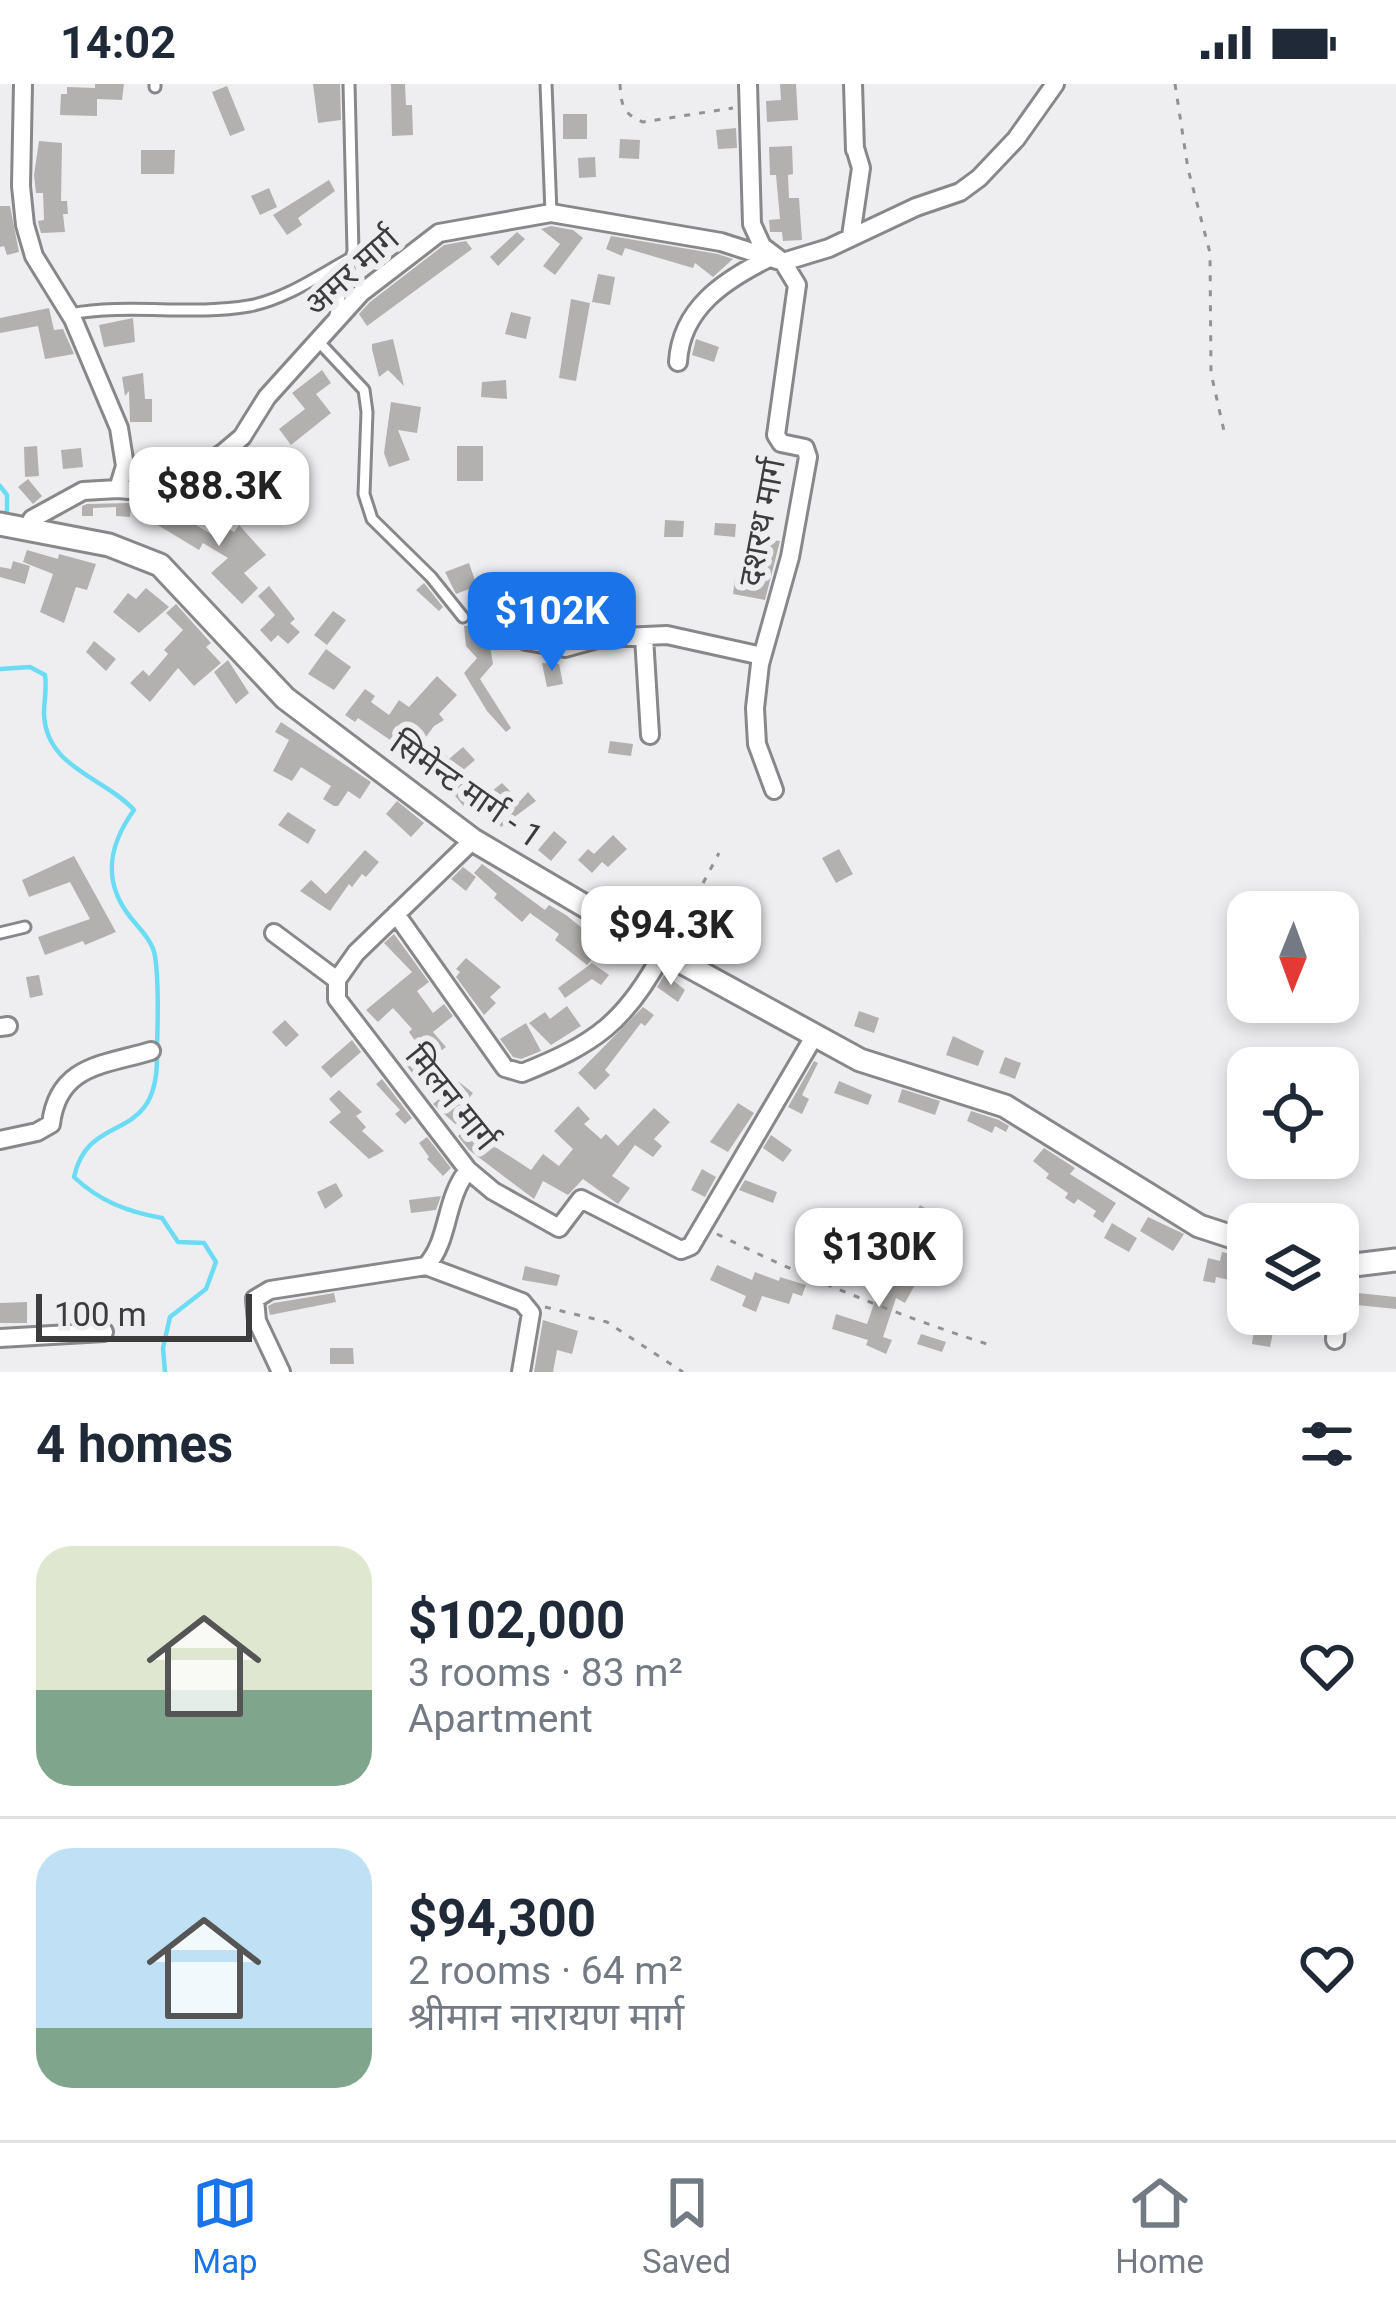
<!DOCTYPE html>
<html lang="en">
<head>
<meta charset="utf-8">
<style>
  :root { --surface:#fff; --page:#f6f6f7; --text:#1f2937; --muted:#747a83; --line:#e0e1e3; --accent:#1a73e8 }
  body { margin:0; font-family:Roboto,"Noto Sans Devanagari",sans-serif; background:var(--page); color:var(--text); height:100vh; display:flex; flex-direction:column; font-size:45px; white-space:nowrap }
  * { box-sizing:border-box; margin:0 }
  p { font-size:39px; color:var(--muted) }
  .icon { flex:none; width:66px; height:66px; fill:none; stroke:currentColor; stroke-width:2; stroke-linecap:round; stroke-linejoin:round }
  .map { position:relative; height:1288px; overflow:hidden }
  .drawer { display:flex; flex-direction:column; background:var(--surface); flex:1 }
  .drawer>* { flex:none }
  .needle { width:78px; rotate:181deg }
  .buttons { position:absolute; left:1227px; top:807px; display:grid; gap:24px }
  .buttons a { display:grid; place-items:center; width:132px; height:132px; border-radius:24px; background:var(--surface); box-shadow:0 6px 18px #0003; font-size:60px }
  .scale { position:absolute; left:36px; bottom:30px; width:216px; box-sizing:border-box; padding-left:12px; border:6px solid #3c3c3d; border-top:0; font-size:33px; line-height:42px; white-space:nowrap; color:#3c3c3d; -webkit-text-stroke:9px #eeeef1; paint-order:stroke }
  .price { position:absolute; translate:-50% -102px; padding:0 27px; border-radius:24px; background:#fff; color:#222; font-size:39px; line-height:78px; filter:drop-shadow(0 3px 6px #0008) }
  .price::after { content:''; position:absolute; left:50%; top:72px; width:36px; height:27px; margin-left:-18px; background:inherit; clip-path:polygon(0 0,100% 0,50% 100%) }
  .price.on { background:var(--accent); color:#fff }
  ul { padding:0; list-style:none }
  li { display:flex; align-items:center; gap:36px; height:300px; padding:0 36px }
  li+li { border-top:3px solid var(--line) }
  li span { display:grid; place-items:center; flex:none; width:336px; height:240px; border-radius:36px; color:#555 }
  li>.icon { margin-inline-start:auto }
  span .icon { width:144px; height:144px; fill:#fffc; stroke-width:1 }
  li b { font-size:51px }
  h2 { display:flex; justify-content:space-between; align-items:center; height:144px; padding:0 36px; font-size:51px }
  .status { display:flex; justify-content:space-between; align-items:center; height:84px; padding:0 60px; background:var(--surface); direction:ltr }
  .status svg { height:33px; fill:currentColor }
  .menu { display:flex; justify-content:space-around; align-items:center; height:168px; border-top:3px solid var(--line); background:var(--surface); font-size:33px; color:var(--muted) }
  .menu a { display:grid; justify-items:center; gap:6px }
  .menu .on { color:var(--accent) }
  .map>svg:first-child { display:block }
</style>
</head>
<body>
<div class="status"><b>14:02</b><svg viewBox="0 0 49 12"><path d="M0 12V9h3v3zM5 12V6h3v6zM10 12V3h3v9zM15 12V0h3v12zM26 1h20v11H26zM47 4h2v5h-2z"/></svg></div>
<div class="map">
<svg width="1396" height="1288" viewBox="0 0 1396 1288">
  <rect width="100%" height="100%" fill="#eeeef1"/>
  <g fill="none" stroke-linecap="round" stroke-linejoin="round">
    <path stroke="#6bdcf3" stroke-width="4.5" d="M0 402 7 411V427L1 434
      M0 585 30 583 45 591C47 605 44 617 44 630 46 684 104 693 134 726 108 762 102 798 131 834 140 845 153 858 155 872 160 904 157 942 157 974 157 1063 89 1025 74 1093 99 1117 128 1128 162 1134L178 1158 204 1159 216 1178 206 1205 170 1233 163 1264 165 1288"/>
  </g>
  <path fill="#b3b1af" d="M95 0H124L122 16 97 15V32L60 31 61 10H67V3L95 4Z
    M313 0H340L341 36 318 39Z
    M391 0H405L406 21H412L413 51 392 52Z
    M780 0H796L798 36 767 38 766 17 781 16Z
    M227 2 245 46 230 52 212 8Z
    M563 30H587V55H563Z
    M736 44 737 64 718 65 716 46Z
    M620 55 640 56 639 75 619 74Z
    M39 57 62 59 61 117H67L68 130H63L65 148 41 149 39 142 38 137 44 136 43 109H36L34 91Z
    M792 62 793 90 788 91 789 114H799L802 156 783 157 782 148H770L769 136 780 135 776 91H770L769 63Z
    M141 66H175L174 90H141Z
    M595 73 596 93 579 94 578 74Z
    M329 96 335 107 298 134 302 141 287 151 273 131Z
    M269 104 277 123 260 131 251 112Z
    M0 122H10L19 168 7 171 4 162 0 163Z
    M551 142 573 146 583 154 555 191 543 182 560 160 541 145Z
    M517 148 525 155 498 182 490 173Z
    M611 152 718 170 733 175 713 193 695 179 693 184 625 164 622 172 606 165Z
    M466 157 472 165 367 242 359 230 370 218 444 161Z
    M598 190 615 193 610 221 592 218Z
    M571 215 590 219 576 297 559 294Z
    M49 224 54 246 63 245 74 270 45 275 38 242 0 249V234Z
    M511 228 531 233 526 255 505 250Z
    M133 234 135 258 104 263 99 241Z
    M393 255 404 302 388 286 379 293 372 265V260Z
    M696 255 719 263 714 278 692 271Z
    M322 286 331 299 316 310 331 329 291 361 279 345 305 325 292 309Z
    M143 289 145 315H152V338H130L129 307 125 312 122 293Z
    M506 296 507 315 481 313 482 298Z
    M391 318 421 323 417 349 398 346 410 376 389 383 384 369Z
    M37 362 39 392 25 393 24 363Z
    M457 362H483V397H457Z
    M81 364 83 383 63 385 61 366Z
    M245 367 258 381 240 398 225 383Z
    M28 395 42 412 33 420 18 403Z
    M169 418 190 430 186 435 211 450 218 439 234 448 239 441 266 471 244 489 258 504 242 520 211 489 228 474 203 459 199 466 156 440Z
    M131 419 130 433 116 432V423L93 424V432H82V422L87 420Z
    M665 436 684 437 683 453H664Z
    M715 439 736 440 735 453 714 451Z
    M762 455 780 457 765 516 733 510 735 495 758 498Z
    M27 466 58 475 59 470 96 480 87 506 76 503 64 539 40 528 53 490 23 478Z
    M13 477 30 482 25 500 0 493V483L11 485Z
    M469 479 477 502 456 510 445 488Z
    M424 499 443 523 439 527 416 506Z
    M269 502 295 535 290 539 300 548 288 560 278 551 271 558 260 546 275 531 258 512Z
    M146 504 169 523 139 549 113 528 128 509 136 515Z
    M176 520 211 559 206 563 221 579 194 602 178 584 150 618 130 599 143 586 149 592 168 570 164 566 183 546 166 529Z
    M333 527 346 536 327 561 314 551Z
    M485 532 493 580 480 595 511 644 506 648 487 627 464 589 477 574 466 562 464 542 474 541 473 533Z
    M94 557 116 575 106 587 86 568Z
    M326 565 351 583 334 606 308 590Z
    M228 576 249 609 236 620 214 588Z
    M542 579 559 580 563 600 547 603Z
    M437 592 457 611 439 630 444 636 434 642 415 668 425 675 419 684 408 677 412 671 358 634 355 638 345 631 365 605 375 612 371 618 389 631 399 616 409 623Z
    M281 638 371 698 360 715 348 707 338 722H334L323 715 331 702 301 683 292 697 273 687 289 656 275 648Z
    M610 657 633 660 631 672 608 669Z
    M463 663 475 676 461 688 482 710 466 725 429 681 443 669 449 675Z
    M502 699 520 717 528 708 536 717 501 743 493 733 496 730 482 715Z
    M397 717 424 739 411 753 386 730Z
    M288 728 316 746 308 760 278 741Z
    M554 747 567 758 551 777 538 766Z
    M613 751 627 765 608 783 602 778 592 789 578 776 588 765 594 770Z
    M839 765 853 790 836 799 822 774Z
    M365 766 379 778 366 793 362 790 352 803 349 800 330 827 300 807 311 796 326 810Z
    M74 772 116 848 85 861 83 857 45 871 38 853 90 835 70 798 29 813 22 796Z
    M482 780 545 826 549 821 566 831 603 861 587 881 555 856 559 850 530 829 522 838 494 814 497 810 474 789Z
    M463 783 476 793 466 807 451 795Z
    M394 850 429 898 417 907 433 929 444 920 453 932 433 948 446 963 428 977 432 982 417 995 406 981 422 967 409 948 412 945 393 924 378 938 366 926 412 888 384 859Z
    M466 874 501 903 490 913 496 919 484 931 456 893 460 888 456 885Z
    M592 879 609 891 601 901 592 895 565 914 558 904Z
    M665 890 685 906 678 918 657 903Z
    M39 891 43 911 30 914 26 893Z
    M567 922 581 942 551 961 529 939 545 928 550 935Z
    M643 923 654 931 645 942 641 939 605 986 610 991 595 1006 578 989Z
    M859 927 879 934 874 949 854 942Z
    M285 936 299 951 286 963 272 948Z
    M526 939 541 967 521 975 513 973 500 955Z
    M953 952 984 967 978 982 946 971Z
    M352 956 361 968 331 994 321 983Z
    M1005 973 1021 979 1015 995 999 989Z
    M814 977 818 979 802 1011 809 1015 802 1030 788 1023Z
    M382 995 412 1034 405 1040 395 1030 400 1026 376 1000Z
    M839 997 872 1011 868 1021 834 1009Z
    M459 998 473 1009 462 1023 486 1047 480 1053 531 1086 543 1070 559 1082 573 1065 554 1047 578 1022 590 1035 584 1040 601 1055 606 1050 618 1062 654 1024 670 1038 654 1055 662 1062 653 1073 635 1061 612 1092 630 1104 618 1120 583 1095 568 1111 543 1097 534 1115 469 1066 458 1052 463 1047 433 1020Z
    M902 1005 940 1017 935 1031 898 1018Z
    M339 1006 362 1028 356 1032 366 1043 362 1047 384 1067 369 1075 329 1038 341 1028 329 1015Z
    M738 1019 754 1029 728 1068 710 1058Z
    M971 1027 999 1036 1009 1042 1006 1048 995 1042 992 1049 967 1037Z
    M771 1051 792 1066 783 1078 763 1064Z
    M427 1053 451 1084 443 1092 427 1075 429 1073 419 1059Z
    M1044 1064 1075 1084 1070 1090 1116 1119 1103 1139 1093 1132 1096 1127 1078 1115 1074 1120 1065 1114 1068 1109 1046 1094 1049 1090 1033 1077Z
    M702 1085 716 1093 705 1113 691 1106Z
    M745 1096 777 1108 773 1119 739 1106Z
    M336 1099 343 1112 325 1125 317 1108Z
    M441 1112 436 1126 411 1129 409 1116Z
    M920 1121 940 1133 924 1161 937 1172 928 1182 911 1175 919 1162 903 1153Z
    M1148 1133 1184 1150 1173 1167 1140 1147Z
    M838 1139 856 1145 851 1161 832 1155Z
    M1112 1139 1137 1154 1129 1168 1104 1154Z
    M1222 1168 1244 1173 1239 1198 1216 1193 1215 1199 1203 1197 1208 1174 1220 1177Z
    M717 1181 752 1196 755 1188 779 1197 780 1193 806 1201 802 1212 793 1209 789 1220 762 1212 756 1228 742 1222 746 1212 710 1196Z
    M525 1182 560 1191 557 1202 522 1196Z
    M878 1186 918 1195 905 1219 896 1214 883 1253 892 1256 886 1270 866 1261 868 1256 832 1245 836 1230 867 1240 877 1211 872 1210Z
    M334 1209 336 1218 270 1231 268 1222 274 1219Z
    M1358 1209 1396 1213V1225L1357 1221Z
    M27 1218V1239H0V1219Z
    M543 1236 578 1247 572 1270 557 1266 553 1288H534Z
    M1254 1245 1273 1248 1270 1263 1252 1260Z
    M921 1250 946 1258 942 1268 917 1260Z
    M330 1264H353L354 1280H330Z"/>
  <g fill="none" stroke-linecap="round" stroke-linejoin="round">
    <g stroke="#88888b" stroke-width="15">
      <path id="service" d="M155 0V3
        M546 0 551 129
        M70 230C129 219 190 232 249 222 284 216 320 191 351 174
        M335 231 353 167 349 0
        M318 257 364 306 367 328 364 410 372 435 431 493 463 533
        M0 849 25 843"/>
    </g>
    <g stroke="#88888b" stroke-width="22">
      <path id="minor" d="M23 0 21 102 25 141 34 172 73 235 119 344 125 382 118 405
        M748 0 752 140 762 162 783 178 797 201 776 351 781 359 805 364 808 373 790 473 760 580 755 624 757 660 774 706
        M853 0 855 66
        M851 152 861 84 855 64
        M678 278C681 224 725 196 769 174
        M26 447 32 435 83 407 118 405 151 408 168 405 223 369 242 353 267 313 361 209 439 149 551 129 721 158 783 178 829 164 916 123 960 108 979 94 1016 55 1055 0
        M644 553 650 651
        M526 557 565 564 601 554 667 551 762 572
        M473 756 356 869 337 896V915L468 1086 493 1107 559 1144 581 1115 681 1166 691 1162 815 951
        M396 830 505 984 522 989C595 960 626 938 663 868
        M274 849 337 896
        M0 943 8 942
        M0 1056 37 1048 51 1040C58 981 104 981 151 967
        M426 1182C450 1156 444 1116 468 1086
        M0 1254 104 1248
        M1335 1256 1336 1230
        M281 1288 257 1237 255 1215 270 1206 426 1182 522 1218 531 1229 521 1288"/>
    </g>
    <g stroke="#88888b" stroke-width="27">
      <path id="tertiary" d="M0 440 109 461 160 481 285 614 473 756 663 868 860 976 1005 1022 1199 1142 1248 1158
        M1338 1183 1396 1176"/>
    </g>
    <path stroke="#929294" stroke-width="3" stroke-dasharray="6 9" stroke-linecap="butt" d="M620 0C621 21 623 30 643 38L733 24
      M1175 0 1188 85 1210 169 1211 289 1224 347
      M675 852 719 769
      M717 1150C804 1193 894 1230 987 1260
      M545 1223 607 1238 683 1288"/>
    <use href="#service" stroke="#fff" stroke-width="9"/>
    <use href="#minor" stroke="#fff" stroke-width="16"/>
    <use href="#tertiary" stroke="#fff" stroke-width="21"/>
  </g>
  <g text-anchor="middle" stroke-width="12" stroke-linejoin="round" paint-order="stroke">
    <g font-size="33" fill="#3c3c3d" stroke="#eeeef1">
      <text transform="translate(351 187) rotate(-42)" y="12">अमर मार्ग</text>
      <text transform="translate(761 438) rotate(-79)" y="12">दशरथ मार्ग</text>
      <text transform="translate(467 705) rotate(35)" y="12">सिमेन्ट मार्ग - 1</text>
      <text transform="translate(452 1013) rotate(51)" y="12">मिलन मार्ग</text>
    </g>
  </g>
</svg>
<div class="buttons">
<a><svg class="needle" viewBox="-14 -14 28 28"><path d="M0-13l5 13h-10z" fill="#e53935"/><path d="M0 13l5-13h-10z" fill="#747a83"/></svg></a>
<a><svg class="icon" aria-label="locate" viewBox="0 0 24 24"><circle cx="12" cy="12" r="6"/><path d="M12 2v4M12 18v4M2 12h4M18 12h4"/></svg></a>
<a><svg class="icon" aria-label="layers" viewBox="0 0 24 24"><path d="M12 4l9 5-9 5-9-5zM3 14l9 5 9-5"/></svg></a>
</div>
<div class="scale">100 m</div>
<b class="price" style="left:219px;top:465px">$88.3K</b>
<b class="price on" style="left:552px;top:590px">$102K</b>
<b class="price" style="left:671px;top:904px">$94.3K</b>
<b class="price" style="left:879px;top:1226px">$130K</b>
</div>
<section class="drawer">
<h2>4 homes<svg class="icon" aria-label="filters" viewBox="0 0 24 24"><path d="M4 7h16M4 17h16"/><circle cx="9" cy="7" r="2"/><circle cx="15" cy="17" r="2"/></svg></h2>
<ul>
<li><span style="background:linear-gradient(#dfe7d0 60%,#7fa58c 0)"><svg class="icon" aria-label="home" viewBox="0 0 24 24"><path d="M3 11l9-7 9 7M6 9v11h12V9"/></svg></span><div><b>$102,000</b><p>3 rooms · 83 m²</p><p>Apartment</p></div><svg class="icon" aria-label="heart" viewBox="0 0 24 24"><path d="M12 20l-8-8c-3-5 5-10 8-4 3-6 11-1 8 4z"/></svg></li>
<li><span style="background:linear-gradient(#bfe0f5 75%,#7fa58c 0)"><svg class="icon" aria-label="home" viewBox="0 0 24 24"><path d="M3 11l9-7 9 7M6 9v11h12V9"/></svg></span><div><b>$94,300</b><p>2 rooms · 64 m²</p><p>श्रीमान नारायण मार्ग</p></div><svg class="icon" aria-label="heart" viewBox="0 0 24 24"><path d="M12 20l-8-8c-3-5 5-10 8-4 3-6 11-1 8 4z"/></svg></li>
</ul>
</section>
<nav class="menu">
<a class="on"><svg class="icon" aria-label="map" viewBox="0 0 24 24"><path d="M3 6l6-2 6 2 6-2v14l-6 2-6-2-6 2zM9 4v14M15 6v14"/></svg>Map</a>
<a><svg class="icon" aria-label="saved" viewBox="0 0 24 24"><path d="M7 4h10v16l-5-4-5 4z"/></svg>Saved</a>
<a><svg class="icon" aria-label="home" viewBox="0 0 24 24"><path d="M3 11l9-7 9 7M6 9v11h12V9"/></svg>Home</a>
</nav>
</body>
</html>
